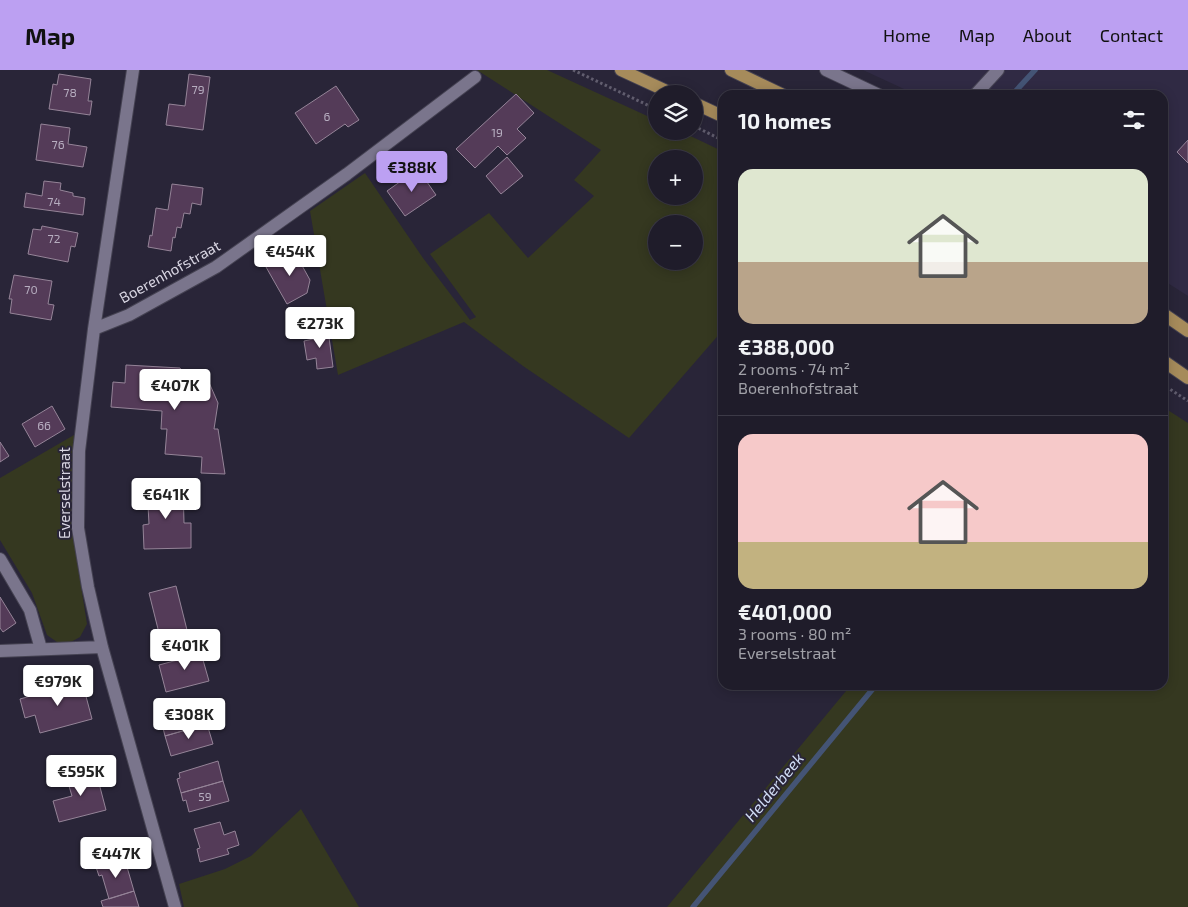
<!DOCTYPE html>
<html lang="en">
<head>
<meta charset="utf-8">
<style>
  :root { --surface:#1f1c2a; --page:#272532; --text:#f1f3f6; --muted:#a1a1a8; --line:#3c3a47; --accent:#bca0f2 }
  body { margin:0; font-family:"Exo 2",sans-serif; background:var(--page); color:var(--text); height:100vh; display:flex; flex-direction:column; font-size:19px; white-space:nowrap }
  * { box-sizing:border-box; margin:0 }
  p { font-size:16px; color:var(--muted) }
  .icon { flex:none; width:28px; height:28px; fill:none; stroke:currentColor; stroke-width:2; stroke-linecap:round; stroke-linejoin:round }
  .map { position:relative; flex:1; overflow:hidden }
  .details { position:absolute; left:718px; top:20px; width:450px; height:600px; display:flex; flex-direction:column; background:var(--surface); border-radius:15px; box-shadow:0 2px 12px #0003,0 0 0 1px var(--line) }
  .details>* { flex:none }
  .buttons { position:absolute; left:648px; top:15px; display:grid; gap:10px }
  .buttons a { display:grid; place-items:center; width:55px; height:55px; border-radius:50%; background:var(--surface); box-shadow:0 2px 12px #0003,0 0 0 1px var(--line); font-size:25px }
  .price { position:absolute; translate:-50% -42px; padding:0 11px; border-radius:5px; background:#fff; color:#222; font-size:16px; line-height:32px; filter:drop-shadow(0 1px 2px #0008) }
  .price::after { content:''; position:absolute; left:50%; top:30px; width:15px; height:11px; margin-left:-8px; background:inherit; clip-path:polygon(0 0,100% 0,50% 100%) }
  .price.active { background:var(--accent); color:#111 }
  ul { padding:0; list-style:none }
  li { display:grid; align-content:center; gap:10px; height:265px; padding:0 20px }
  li+li { border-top:1px solid var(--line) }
  li span { display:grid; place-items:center; height:155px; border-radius:15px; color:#555 }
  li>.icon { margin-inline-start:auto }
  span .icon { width:90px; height:90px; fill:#fffc; stroke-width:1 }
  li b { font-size:21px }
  h2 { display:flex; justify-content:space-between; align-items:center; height:60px; padding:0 20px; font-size:21px }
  header { display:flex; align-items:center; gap:30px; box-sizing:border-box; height:70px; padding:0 25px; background:var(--accent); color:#111 }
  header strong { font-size:24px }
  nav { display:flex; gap:28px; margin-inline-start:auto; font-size:18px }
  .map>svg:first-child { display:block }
</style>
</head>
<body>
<header>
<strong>Map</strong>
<nav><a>Home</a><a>Map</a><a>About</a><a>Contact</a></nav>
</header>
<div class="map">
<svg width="1188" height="837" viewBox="0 0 1188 837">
  <rect width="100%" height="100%" fill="#292538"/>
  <path fill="#302a44" d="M863 0H1188V226L1163 210 1162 25H917Z"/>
  <path fill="#353820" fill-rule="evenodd" d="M477 0H547L656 50V61H680L722 81V261L629 368 523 296 464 252 338 305 310 141 365 103 423 188 470 250 476 247 430 184 489 143 528 188 594 126 574 110 601 80ZM656 89H694V126H656ZM656 154H694V191H656Z
    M1163 337 1188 353V837H667L851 615H1162Z
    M74 365 72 404 73 446 76 485 87 554 80 567 69 573 57 572 47 565 32 523 0 470V408Z
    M301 739 359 837H184L179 814 225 799 251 786Z"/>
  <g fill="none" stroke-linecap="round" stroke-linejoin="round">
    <path stroke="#445475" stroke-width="5.5" d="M1012 25 1035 0
      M693 837 876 615"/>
  </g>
  <path fill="#543b58" stroke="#958498" d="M59 4 91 9 88 31H92L90 45 49 39 53 14 57 15Z
    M189 4 210 7 203 60 166 55 169 34 185 36Z
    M336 16 359 50 348 57 345 54 316 74 295 43Z
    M516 24 534 43 517 59 526 68 507 85 498 76 475 98 456 79Z
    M41 54 70 58 68 74 87 77 83 97 36 90Z
    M1188 70V93L1177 82Z
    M507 87 523 106 501 124 486 106Z
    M418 99 436 125 405 146 387 121Z
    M44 111 61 113 60 120 73 123V126L85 128 83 145 24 137 26 123 42 126Z
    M172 114 203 118 201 135 192 133 190 144 184 143 181 158 177 157 175 168 173 167 171 181 148 177 150 165 152 166 156 138 168 140Z
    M42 156 78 163 75 177 71 176 68 192 28 184 33 159 41 160Z
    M294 181 310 210 307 223 287 234 266 197Z
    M14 205 52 211 48 234 54 235 51 250 10 243 12 229H9Z
    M328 260 333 297 317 299 316 288 307 290 304 271 313 269 312 262Z
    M126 295 180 298 200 330 203 328 199 312 207 308 218 333 214 359H218L225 404 201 403 202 387 165 384 167 359H161L162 341 111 337 113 312 125 313Z
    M52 336 65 359 35 377 22 354Z
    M0 372 9 386 0 392Z
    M183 416 184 453H191V478L144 479 143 455 149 454 147 417Z
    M176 516 187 560 160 567 149 523Z
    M0 527 16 553 3 562 0 558Z
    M199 576 209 611 166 622 159 595 185 588 183 580Z
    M67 613 68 618 83 615 92 649 40 663 35 645 25 648 20 629 48 621 47 618Z
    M202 634 207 654 165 666 160 646Z
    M207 654 213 674 171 686 165 666Z
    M218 691 223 711 181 723 177 709 180 708 179 703Z
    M95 698 106 740 59 752 53 731 72 726 66 706Z
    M223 711 229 731 189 742 186 730 183 731 181 723Z
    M220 752 224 765 235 761 239 775 227 779 229 784 200 792 197 779 200 778 194 759Z
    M121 790 123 798 127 797 134 821 109 829 102 805 99 806 96 797Z
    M134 821 139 837H103L101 831Z"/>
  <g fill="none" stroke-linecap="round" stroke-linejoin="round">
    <g stroke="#454252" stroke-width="14">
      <path id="minor" d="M133 0 94 259 79 381 78 458 88 517 102 577 175 837
        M826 0 879 25
        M975 25 998 0
        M94 259 129 245 216 197 347 104 475 7
        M0 489 30 540 41 579
        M0 581 102 577"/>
    </g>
    <g stroke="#454252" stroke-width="14">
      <path id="primary" d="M621 0 673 24
        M731 0 783 25
        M694 33 722 46
        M1162 243 1188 261
        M1162 290 1188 308"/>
    </g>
    <path stroke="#615d6e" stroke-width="3" stroke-dasharray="2.5 2.5" stroke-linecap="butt" d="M573 0 656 39
      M694 56 722 70
      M1162 314 1188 331"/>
    <use href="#minor" stroke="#7a758c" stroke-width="12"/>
    <use href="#primary" stroke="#a68b5b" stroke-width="12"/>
  </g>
  <g text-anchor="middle" stroke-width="4" stroke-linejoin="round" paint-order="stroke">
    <g font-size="12" fill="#b7aec0">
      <text x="198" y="24">79</text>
      <text x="70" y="27">78</text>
      <text x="327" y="51">6</text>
      <text x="497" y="67">19</text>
      <text x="58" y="79">76</text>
      <text x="54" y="136">74</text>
      <text x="54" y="173">72</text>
      <text x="31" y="224">70</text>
      <text x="44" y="360">66</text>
      <text x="205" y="731">59</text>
    </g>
    <g font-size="15" fill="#d8d5e2" stroke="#292538">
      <text transform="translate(170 202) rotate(-29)" y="5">Boerenhofstraat</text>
      <text transform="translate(65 423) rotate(-90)" y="5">Everselstraat</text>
    </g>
    <g font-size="16" font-style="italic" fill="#d1ddf5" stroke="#292538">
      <text transform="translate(774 717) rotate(-51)" y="6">Helderbeek</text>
    </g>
  </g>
</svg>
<div class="buttons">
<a><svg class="icon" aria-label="layers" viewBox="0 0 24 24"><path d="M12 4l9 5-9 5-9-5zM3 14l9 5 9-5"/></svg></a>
<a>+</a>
<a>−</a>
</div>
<b class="price active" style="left:412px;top:123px">€388K</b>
<b class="price" style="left:290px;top:207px">€454K</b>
<b class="price" style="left:320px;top:279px">€273K</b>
<b class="price" style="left:175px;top:341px">€407K</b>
<b class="price" style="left:166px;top:450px">€641K</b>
<b class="price" style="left:185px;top:601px">€401K</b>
<b class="price" style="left:58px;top:637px">€979K</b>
<b class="price" style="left:189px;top:670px">€308K</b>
<b class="price" style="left:81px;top:727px">€595K</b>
<b class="price" style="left:116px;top:809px">€447K</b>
<section class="details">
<h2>10 homes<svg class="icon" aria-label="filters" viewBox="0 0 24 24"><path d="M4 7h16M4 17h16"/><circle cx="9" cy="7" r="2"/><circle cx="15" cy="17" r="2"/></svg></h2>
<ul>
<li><span style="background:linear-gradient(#dfe7d0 60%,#b9a48a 0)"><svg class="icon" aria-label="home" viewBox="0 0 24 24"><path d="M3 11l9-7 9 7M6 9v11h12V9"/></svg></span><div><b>€388,000</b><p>2 rooms · 74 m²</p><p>Boerenhofstraat</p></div></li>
<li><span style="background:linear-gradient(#f6c9c9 70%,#c2b280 0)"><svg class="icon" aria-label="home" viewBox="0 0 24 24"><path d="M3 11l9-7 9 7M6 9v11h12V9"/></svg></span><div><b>€401,000</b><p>3 rooms · 80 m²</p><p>Everselstraat</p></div></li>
</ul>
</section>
</div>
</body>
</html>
